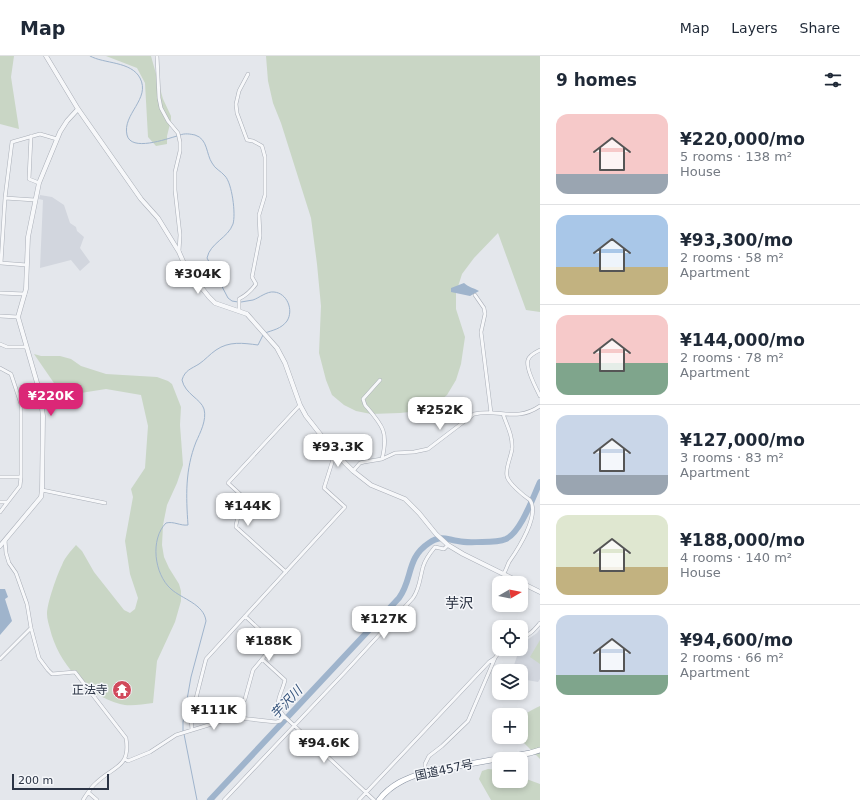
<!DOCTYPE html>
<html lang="en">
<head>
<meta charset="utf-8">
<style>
  :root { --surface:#fff; --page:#f2f2f3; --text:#1f2937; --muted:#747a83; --line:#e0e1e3; --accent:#db2777 }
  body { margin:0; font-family:"DejaVu Sans","Noto Sans JP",sans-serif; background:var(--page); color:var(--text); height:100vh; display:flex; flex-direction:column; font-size:15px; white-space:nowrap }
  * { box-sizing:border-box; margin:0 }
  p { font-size:13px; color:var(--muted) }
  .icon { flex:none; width:22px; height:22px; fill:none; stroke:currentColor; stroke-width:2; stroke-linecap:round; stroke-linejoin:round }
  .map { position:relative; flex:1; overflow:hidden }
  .panel { display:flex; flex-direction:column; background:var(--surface); width:320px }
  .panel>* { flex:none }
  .needle { width:26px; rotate:81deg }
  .tools { position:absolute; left:492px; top:520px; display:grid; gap:8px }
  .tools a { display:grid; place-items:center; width:36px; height:36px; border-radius:8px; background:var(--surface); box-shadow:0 2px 6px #0003; font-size:20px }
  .scale { position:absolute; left:12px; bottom:10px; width:97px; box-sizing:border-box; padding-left:4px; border:2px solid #2b3445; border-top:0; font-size:11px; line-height:14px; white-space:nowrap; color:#2b3445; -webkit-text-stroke:3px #f4f6f9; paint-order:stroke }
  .price { position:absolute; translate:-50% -34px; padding:0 9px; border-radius:8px; background:#fff; color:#222; font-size:13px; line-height:26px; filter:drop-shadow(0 1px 2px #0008) }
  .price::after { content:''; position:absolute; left:50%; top:24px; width:12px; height:9px; margin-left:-6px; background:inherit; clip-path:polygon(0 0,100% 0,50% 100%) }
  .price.current { background:var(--accent); color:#fff }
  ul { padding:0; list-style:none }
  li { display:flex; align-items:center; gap:12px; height:100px; padding:0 16px }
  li+li { border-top:1px solid var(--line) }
  li span { display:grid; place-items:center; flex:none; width:112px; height:80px; border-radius:12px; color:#555 }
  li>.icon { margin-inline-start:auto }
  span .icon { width:48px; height:48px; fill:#fffc; stroke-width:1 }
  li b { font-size:17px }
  h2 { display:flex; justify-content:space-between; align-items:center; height:48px; padding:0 16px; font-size:17px }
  header { display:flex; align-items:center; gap:24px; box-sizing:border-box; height:56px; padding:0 20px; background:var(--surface); border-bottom:1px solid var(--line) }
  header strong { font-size:19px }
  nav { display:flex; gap:22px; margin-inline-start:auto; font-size:14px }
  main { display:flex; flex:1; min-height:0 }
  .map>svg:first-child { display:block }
</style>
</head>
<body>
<header>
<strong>Map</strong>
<nav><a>Map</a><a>Layers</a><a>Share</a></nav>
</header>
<main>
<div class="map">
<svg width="540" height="744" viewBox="0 0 540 744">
  <rect width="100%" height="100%" fill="#e4e7ec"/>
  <path fill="#d2d6de" d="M40 139 52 141 64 149 70 167 76 171 77 175 84 181 80 192 90 206 80 215 71 204 40 212 43 144 39 143Z
    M540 573V623L538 626 521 623V615H512L517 600 527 584 537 577Z"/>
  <path fill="#c9d6c5" d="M0 0H14L11 21 19 73 0 68Z
    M106 0H151L163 43 171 60V64L167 80V88L156 90 148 81 145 27 137 12Z
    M266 0H540V256L526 254 498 177 474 202 462 218 456 237V253L465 281 461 308 456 324 447 339 437 347 419 355 400 357 371 358 356 355 344 349 332 339 326 324 319 297 321 250 317 208 311 162 281 67 273 47 268 25Z
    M34 298 41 300H60L71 303 81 310 106 318 157 321 168 325 172 328 181 351 180 369 183 409 177 427 167 449 163 469 162 489 164 501 169 512 179 528 181 535V545L175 566 157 605 153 647C142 648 130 651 120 648 86 639 58 606 50 573 49 569 47 563 47 558 47 547 57 519 62 509 65 501 71 495 76 489L82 495 94 516 124 554 130 557 135 553 138 542 130 518 125 485 133 441 131 433 145 412 148 370 141 339 106 333 68 339 56 330Z
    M540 584V608L530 601Z
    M540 650V703L518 681H521C521 658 520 660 540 650Z
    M488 713 499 714V725H521V721L540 728V744H491L479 723 482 715Z"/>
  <path fill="#9fb4cc" d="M464 227C468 231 474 232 479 235L470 240 451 236V232Z
    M0 533H5L8 541 5 543 12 565 0 579Z"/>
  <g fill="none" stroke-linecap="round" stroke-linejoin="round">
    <path stroke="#9fb4cc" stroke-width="1" d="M90 0C104 8 131 5 140 22 151 43 122 58 127 79 131 96 166 83 177 80
      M180 79C185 77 190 78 195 79 208 83 206 98 212 107 215 113 221 115 225 120 232 127 236 158 233 168 228 182 210 187 207 202L228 242 232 245 238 246
      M241 246C245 245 249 245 253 244 259 242 267 235 274 236 287 237 294 254 287 265 281 273 273 274 265 277
      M183 675V666L191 621 206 565C204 548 182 543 171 533 154 518 150 483 166 467 174 465 180 470 188 469 186 440 185 414 196 386 200 377 207 364 204 353 201 343 185 338 182 324 185 314 191 313 199 308 205 304 210 298 216 294 229 285 243 287 258 289L263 279
      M184 678 197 744"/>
    <path stroke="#9fb4cc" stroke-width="6" d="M210 744 399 542C413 523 406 502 429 487 441 479 445 483 458 485 466 487 474 486 482 486 490 486 499 486 506 483 521 476 533 441 540 426"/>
    <g stroke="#a9aeb7" stroke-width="4">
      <path id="minor" d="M157 0 159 42 161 52 168 65 178 77 180 86V95L175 116V134L180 179 179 195
        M31 80 29 123 39 127
        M5 142 35 144
        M27 209 1 207 5 142 12 86 40 78 57 83
        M0 237 25 238
        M475 239 484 252 485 258 481 276 491 357
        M239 254V243C247 239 251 235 256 228L252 221 260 180 259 159 265 139V101L262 90 253 85 247 84 237 57 236 48 239 35 248 18
        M0 260 18 261
        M0 288 7 291H26
        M540 294C536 296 529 299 528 304 525 312 536 332 540 340
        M0 312 11 318 21 348V421L20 430 0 456
        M380 324 363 343 365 349C382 369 389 375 382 403
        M503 358C507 370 513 380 512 393 511 401 505 413 507 420 508 427 524 440 530 444 540 459 518 493 509 506 507 510 506 514 504 517
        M353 415 360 407 364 406 382 403 395 397 414 396 428 393 474 358C499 352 515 367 540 350
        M0 421H21
        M42 434 105 447
        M0 446H7
        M5 484 6 497 9 507 16 517 27 548 31 572 39 602 48 614 52 618 75 616 126 682C131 712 113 710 96 727 91 731 87 738 83 744
        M286 516 236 471V469L242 444 241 439 228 427 300 349
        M521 582C530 579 534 574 540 567
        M0 603 31 572
        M262 603 285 624C282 638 272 647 284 660
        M233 662 245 643 253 614 273 590V586L245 560
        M192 674 191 662 206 603 345 451 324 432 335 397
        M125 703 128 705 150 696 176 679 228 663 239 662 276 666 280 665 284 660 374 744
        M425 716V708L429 700 442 690 468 665 495 602 501 593
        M89 737 97 744
        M224 744 345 616 413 542C420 532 420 521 423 511 425 503 430 497 435 491L444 493 448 489
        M359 744 489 606 495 602"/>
    </g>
    <g stroke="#a9aeb7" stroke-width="5">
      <path id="tertiary" d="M46 0 78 53 141 143 158 162 179 196 186 212 209 241 215 247 247 258 277 292 285 307 300 349 306 360 335 397 353 415 371 429 405 443 419 457 436 478 448 489 463 498 540 536
        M0 490 41 441 42 434 43 360 40 337 18 261 26 233 28 181 39 127 60 76 67 65 78 53"/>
    </g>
    <g stroke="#8b94a3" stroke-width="6">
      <path id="trunk" d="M379 744C391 728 407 722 425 716L530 697 540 694"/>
    </g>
    <use href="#minor" stroke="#f7f8fa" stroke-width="3"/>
    <use href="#tertiary" stroke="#f7f8fa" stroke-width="4"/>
    <use href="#trunk" stroke="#fff" stroke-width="5"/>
  </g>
  <defs>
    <g id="temple-disc" transform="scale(1)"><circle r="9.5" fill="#d1495b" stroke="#f4f6f9"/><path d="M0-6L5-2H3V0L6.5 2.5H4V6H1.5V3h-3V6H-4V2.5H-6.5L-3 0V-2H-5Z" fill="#fff"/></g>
  </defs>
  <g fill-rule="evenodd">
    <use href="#temple-disc" x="122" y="634"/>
  </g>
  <g text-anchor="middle" stroke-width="3" stroke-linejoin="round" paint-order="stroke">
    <g font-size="12" fill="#2b3445" stroke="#f4f6f9" text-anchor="end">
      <text x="108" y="638">正法寺</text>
    </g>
    <g font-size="12" fill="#2b3445" stroke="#f4f6f9">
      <text transform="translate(444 714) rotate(-12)" y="4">国道457号</text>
    </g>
    <g font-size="13" font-style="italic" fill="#34527a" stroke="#f4f6f9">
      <text transform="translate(286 646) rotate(-47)" y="5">芋沢川</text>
    </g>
    <g font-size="14" fill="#1d2536" stroke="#f4f6f9">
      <text x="459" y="552">芋沢</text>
    </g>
  </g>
</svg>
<div class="tools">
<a><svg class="needle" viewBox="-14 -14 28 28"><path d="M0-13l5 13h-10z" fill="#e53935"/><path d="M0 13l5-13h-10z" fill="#747a83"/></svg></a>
<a><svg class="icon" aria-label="locate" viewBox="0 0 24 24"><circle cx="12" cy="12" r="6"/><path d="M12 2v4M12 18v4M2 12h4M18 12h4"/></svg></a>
<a><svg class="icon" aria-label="layers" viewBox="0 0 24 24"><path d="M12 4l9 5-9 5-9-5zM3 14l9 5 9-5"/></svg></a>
<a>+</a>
<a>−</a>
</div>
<div class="scale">200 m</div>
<b class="price" style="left:198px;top:239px">¥304K</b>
<b class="price current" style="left:51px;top:361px">¥220K</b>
<b class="price" style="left:440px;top:375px">¥252K</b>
<b class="price" style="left:338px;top:412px">¥93.3K</b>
<b class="price" style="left:248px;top:471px">¥144K</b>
<b class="price" style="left:384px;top:584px">¥127K</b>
<b class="price" style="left:269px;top:606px">¥188K</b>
<b class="price" style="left:214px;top:675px">¥111K</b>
<b class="price" style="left:324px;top:708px">¥94.6K</b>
</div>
<section class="panel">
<h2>9 homes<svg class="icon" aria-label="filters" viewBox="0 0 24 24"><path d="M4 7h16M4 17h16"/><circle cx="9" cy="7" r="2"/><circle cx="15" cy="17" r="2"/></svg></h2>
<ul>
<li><span style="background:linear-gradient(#f6c9c9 75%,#9aa5b1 0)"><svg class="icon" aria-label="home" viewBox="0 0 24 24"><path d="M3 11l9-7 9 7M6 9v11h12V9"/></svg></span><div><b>¥220,000/mo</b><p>5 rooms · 138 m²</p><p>House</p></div></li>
<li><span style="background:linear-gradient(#a9c7e8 65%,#c2b280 0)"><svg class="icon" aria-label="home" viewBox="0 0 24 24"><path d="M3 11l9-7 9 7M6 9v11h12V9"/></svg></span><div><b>¥93,300/mo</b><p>2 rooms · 58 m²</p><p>Apartment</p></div></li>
<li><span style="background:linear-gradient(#f6c9c9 60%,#7fa58c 0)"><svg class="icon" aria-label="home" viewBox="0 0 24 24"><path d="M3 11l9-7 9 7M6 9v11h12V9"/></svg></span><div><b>¥144,000/mo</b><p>2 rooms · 78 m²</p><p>Apartment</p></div></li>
<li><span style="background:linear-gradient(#c9d6e8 75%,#9aa5b1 0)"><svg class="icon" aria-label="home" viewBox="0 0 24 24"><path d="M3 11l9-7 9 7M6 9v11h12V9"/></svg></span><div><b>¥127,000/mo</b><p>3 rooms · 83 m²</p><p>Apartment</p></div></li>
<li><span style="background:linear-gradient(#dfe7d0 65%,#c2b280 0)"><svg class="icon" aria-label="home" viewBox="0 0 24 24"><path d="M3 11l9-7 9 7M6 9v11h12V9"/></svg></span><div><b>¥188,000/mo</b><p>4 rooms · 140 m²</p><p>House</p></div></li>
<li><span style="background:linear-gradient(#c9d6e8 75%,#7fa58c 0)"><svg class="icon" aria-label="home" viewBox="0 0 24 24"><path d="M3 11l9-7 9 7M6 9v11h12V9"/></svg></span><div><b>¥94,600/mo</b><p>2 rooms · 66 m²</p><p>Apartment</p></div></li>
</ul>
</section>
</main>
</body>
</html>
